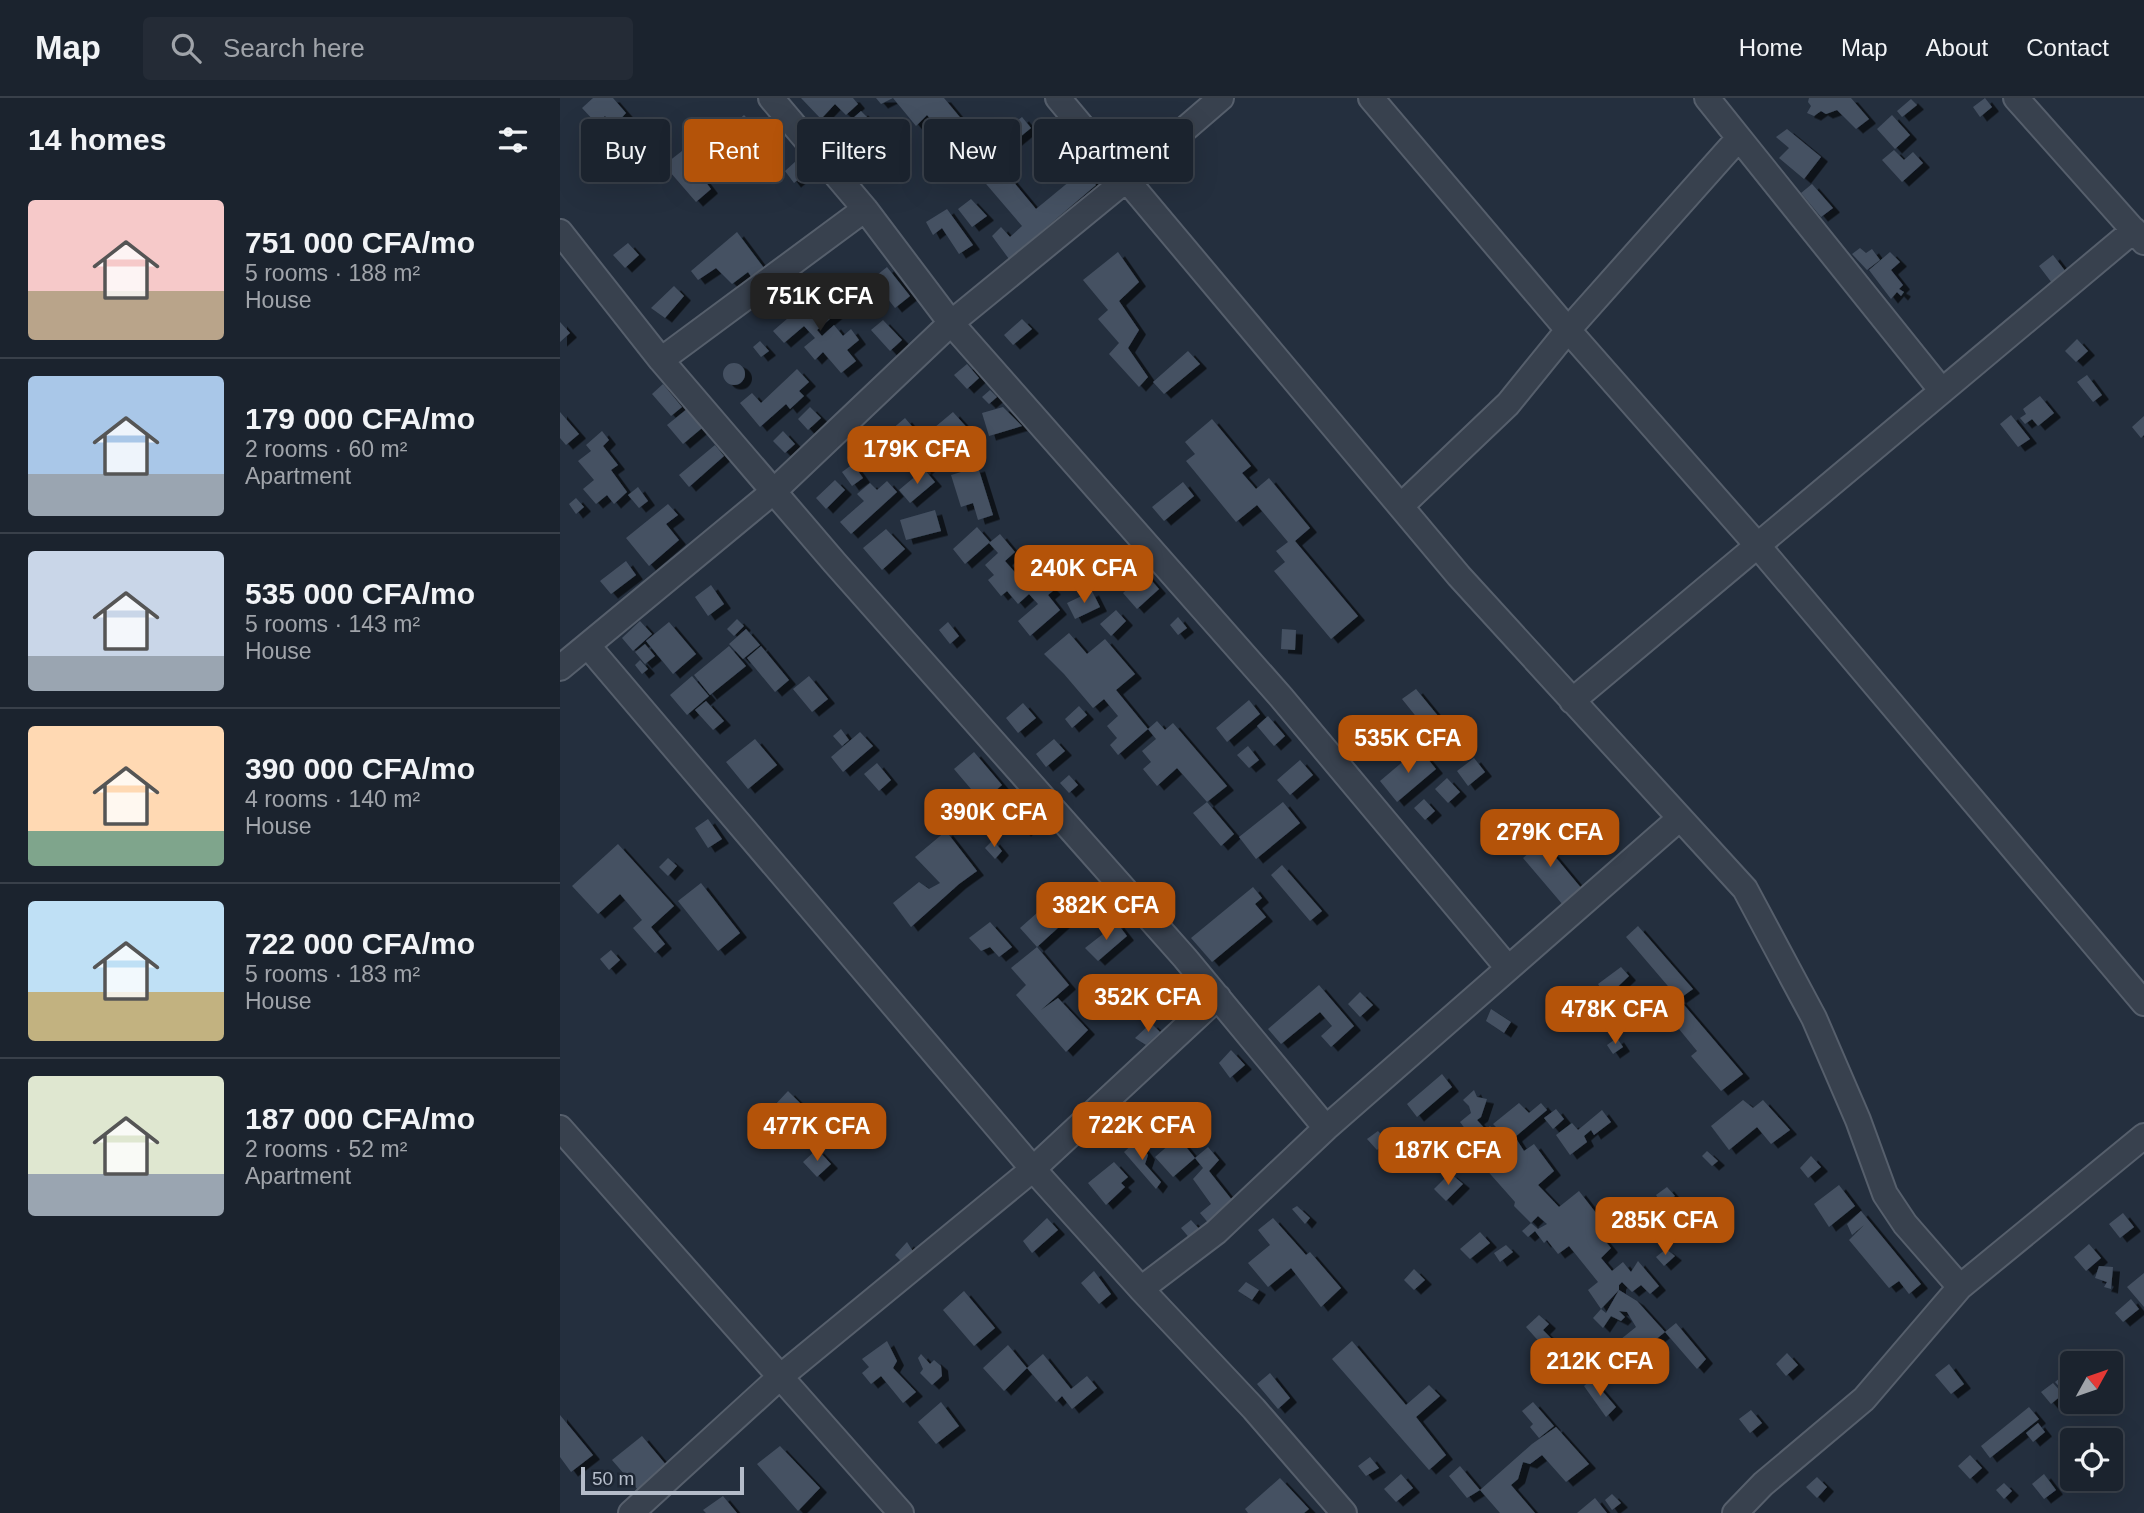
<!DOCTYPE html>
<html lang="en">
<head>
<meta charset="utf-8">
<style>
  :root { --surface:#1b232e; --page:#242b36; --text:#f1f3f6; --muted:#a0a4aa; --line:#39404a; --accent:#b45309 }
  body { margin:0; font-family:Helvetica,sans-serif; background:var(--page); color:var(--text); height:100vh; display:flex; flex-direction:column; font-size:26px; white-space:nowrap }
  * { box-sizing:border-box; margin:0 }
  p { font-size:23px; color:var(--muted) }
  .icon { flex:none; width:38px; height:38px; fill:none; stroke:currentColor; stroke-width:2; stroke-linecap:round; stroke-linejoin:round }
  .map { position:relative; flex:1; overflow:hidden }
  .panel { display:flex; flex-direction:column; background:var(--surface); width:560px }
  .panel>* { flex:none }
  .hud { position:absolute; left:21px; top:21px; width:665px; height:63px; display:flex; gap:14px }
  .needle { width:46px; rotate:50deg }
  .controls { position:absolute; left:1500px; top:1253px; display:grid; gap:14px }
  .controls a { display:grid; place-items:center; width:63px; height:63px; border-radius:7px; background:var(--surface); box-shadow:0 7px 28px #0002,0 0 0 2px var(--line); font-size:35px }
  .scale { position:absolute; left:21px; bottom:18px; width:163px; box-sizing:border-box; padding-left:7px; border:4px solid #b4bcc9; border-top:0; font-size:19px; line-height:24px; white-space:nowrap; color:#b4bcc9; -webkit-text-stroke:5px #1d2633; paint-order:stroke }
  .price { position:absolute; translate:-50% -60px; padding:0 16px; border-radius:14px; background:var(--accent); color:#fff; font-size:23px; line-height:46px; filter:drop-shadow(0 2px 4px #0008) }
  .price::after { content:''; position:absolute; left:50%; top:42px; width:21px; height:16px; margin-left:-10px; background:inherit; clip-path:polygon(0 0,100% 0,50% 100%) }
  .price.selected { background:#222; color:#fff }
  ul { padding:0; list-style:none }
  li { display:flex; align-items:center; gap:21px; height:175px; padding:0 28px }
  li+li { border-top:2px solid var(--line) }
  li span { display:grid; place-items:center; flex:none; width:196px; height:140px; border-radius:7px; color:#555 }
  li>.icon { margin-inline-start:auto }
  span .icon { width:84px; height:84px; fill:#fffc; stroke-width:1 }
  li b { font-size:30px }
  h2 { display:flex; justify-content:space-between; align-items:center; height:84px; padding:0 28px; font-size:30px }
  .tag { padding:0 24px; border-radius:7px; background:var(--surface); box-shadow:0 7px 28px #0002,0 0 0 2px var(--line); font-size:24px; line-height:63px }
  .tag.selected { background:var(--accent); color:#fff }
  header { display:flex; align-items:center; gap:42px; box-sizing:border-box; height:98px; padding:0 35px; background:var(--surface); border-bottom:2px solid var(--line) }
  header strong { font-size:33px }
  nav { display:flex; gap:38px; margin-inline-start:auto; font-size:24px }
  .search { width:490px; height:63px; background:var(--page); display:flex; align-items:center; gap:18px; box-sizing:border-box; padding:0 24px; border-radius:7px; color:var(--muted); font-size:26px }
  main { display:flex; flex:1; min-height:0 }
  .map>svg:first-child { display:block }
</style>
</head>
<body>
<header>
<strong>Map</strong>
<div class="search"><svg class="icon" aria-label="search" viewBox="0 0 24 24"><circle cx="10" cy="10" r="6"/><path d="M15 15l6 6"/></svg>Search here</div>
<nav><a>Home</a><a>Map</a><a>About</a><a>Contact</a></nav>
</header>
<main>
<section class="panel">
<h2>14 homes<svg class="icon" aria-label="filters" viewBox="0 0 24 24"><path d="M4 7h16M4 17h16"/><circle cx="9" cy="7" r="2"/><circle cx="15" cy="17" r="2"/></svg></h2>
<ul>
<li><span style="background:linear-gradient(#f6c9c9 65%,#b9a48a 0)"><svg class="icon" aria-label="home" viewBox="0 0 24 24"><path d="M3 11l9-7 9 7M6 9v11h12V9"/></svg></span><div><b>751 000 CFA/mo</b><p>5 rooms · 188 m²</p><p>House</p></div></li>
<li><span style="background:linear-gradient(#a9c7e8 70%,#9aa5b1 0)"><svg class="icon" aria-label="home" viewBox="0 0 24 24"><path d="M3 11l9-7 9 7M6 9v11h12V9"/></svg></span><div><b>179 000 CFA/mo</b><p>2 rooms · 60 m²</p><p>Apartment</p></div></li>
<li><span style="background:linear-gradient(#c9d6e8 75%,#9aa5b1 0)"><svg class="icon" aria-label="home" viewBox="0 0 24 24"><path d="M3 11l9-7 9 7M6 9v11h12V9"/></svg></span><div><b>535 000 CFA/mo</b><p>5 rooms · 143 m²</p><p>House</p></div></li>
<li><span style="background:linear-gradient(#ffd9b3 75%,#7fa58c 0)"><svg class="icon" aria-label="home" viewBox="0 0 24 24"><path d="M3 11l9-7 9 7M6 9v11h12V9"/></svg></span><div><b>390 000 CFA/mo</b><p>4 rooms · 140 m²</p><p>House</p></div></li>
<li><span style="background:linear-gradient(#bfe0f5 65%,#c2b280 0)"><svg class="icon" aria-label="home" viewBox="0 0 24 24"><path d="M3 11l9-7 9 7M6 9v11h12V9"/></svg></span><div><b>722 000 CFA/mo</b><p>5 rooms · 183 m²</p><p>House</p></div></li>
<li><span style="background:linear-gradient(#dfe7d0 70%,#9aa5b1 0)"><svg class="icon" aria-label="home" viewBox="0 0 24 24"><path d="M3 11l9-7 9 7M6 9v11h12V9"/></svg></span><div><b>187 000 CFA/mo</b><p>2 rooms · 52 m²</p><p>Apartment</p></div></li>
</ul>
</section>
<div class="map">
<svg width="1584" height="1415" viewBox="0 0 1584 1415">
  <defs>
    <filter id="shadow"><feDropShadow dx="7" dy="4.5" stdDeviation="0" flood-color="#0009"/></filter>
  </defs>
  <rect width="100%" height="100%" fill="#242f3e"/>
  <path fill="#455162" filter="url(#shadow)" d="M33 0H53L66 15 54 28 45 18 36 25 22 10Z
    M241 0H293L298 6 286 17 275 6 261 21Z
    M316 0H384L476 111 510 83 503 75 518 63 536 87 449 161 432 138 441 129 450 139 462 128 367 17 356 28 333 0 321 6Z
    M1249 0H1291L1309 21 1296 31 1277 12 1266 16 1261 13 1254 18 1247 15 1251 8 1248 4Z
    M1425 0 1432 9 1420 19 1413 9Z
    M1351 1 1357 7 1342 19 1337 13Z
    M301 13 310 22 300 30 291 22Z
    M184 17 201 35 190 45 173 27Z
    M1332 17 1350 37 1335 51 1317 31Z
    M462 19 471 30 449 48 440 36Z
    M282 31 289 40 279 48 271 39Z
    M1227 31 1261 59 1244 81 1219 60 1229 50 1216 39Z
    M568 34 578 46 567 55 557 44Z
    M492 40 500 49 491 57 483 47Z
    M196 44 202 54 191 61 185 51Z
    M1334 52 1344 62 1353 54 1363 65 1342 84 1322 62Z
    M122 53 151 91 136 104 104 67Z
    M236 63 246 75 234 85 225 73Z
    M1252 86 1273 110 1261 119 1241 95Z
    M411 101 427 118 412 129 398 111Z
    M387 111 413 147 399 156 382 130 373 137 366 124Z
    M177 134 207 174 194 183 188 174 172 186 156 170 138 182 131 173Z
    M68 145 79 157 65 170 53 157Z
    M1300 150 1306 155 1312 151 1320 162 1307 172 1292 156Z
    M558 154 579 184 559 203 579 232 568 250 588 279 579 289 549 256 559 245 538 221 548 212 523 182Z
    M1330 154 1340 164 1331 172 1343 187 1339 191 1344 194 1341 198 1337 194 1331 201 1309 172Z
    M1493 157 1509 178 1495 189 1479 168Z
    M327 169 350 198 335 210 312 181Z
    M114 188 124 198 105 220 91 210Z
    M258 194 277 215 257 232 262 238 274 227 283 238 291 231 299 242 287 252 296 263 281 275 263 254 255 262 244 249 255 240 244 228 224 245 213 233Z
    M462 221 472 231 453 247 444 237Z
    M323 222 342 242 330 253 311 232Z
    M0 224 10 235 0 244Z
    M1517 241 1528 253 1516 264 1505 253Z
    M200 243 209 253 201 259 193 249Z
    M628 253 640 266 604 296 593 284Z
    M163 276a11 11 0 1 1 22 0a11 11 0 1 1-22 0Z
    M407 266 419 280 407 291 394 277Z
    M237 271 249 284 239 293 244 298 230 311 226 306 200 329 180 305 192 295 201 305Z
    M1527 277 1542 297 1533 304 1517 284Z
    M103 286 122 309 111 318 92 296Z
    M430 292 437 299 429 306 422 299Z
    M1480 298 1494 315 1478 328 1472 321 1465 326 1460 320 1466 316 1463 311Z
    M250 309 261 320 248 332 238 321Z
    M443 309 462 328 429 338 422 315Z
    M127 311 142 330 123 346 107 327Z
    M0 314 19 336 6 347 0 340Z
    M393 314 410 333 365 372 331 332 345 320 362 340Z
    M1451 317 1470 341 1458 349 1440 326Z
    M1584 318V337L1581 340 1572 329Z
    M652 321 691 368 682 375 696 391 709 380 750 430 735 443 798 518 771 541 714 473 725 464 716 453 728 444 697 407 676 424 626 363 635 356 625 344Z
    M42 333 49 342 43 348 58 367 51 372 67 394 54 406 47 397 36 406 23 391 34 382 18 363 31 353 26 347Z
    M223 333 235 346 225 355 213 343Z
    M155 347 164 358 129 389 119 377Z
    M293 366 303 380 292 388 282 374Z
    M418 369 433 417 418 422 413 405 401 409 391 377Z
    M364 371 375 384 350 405 339 392Z
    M275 382 285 392 266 411 256 400Z
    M327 383 337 394 291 436 280 424 304 403 297 396 310 385 317 392Z
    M623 384 634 398 604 423 592 409Z
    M78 389 88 403 79 410 68 397Z
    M16 400 24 409 16 416 9 406Z
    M108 406 118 417 106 426 119 442 89 468 66 440Z
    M375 412 381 433 346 442 340 422Z
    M417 429 430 444 405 466 393 451Z
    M326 431 345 451 322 472 303 450Z
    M440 436 455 454 445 463 459 479 480 461 492 475 484 482 494 492 488 497 500 512 470 538 458 523 478 506 469 496 458 506 447 493 441 498 428 482 434 477 425 467 438 455 429 445Z
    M66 463 76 477 51 496 40 483Z
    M585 475 599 491 577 511 563 495Z
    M151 487 164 506 148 518 135 499Z
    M532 493 540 509 515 521 507 505Z
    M556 512 566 523 551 538 540 526Z
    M618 519 627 530 618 537 610 527Z
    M177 521 184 528 174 538 167 531Z
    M80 523 92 536 73 553 62 540Z
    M109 524 136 556 113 576 86 543Z
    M388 524 399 538 390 546 379 532Z
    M186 531 200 547 183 561 169 546Z
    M722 531 736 532 735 552 721 551Z
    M509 535 527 556 545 541 575 576 556 592 588 631 558 657 550 647 557 640 547 628 558 618 544 601 533 610 504 576 484 556Z
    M85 546 95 558 85 566 75 554Z
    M169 548 186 568 150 597 134 577Z
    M201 548 229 582 215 594 187 560Z
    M80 562 88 571 82 576 75 567Z
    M132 578 149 598 127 617 110 597Z
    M249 578 268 601 252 614 233 591Z
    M856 591 901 646 887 657 842 601Z
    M689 602 700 616 667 644 656 630Z
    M146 603 164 623 153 632 135 612Z
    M463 605 476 620 458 635 446 620Z
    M519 608 527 617 512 630 505 621Z
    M708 618 725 638 714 648 697 628Z
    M597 623 605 632 613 625 667 688 647 704 617 670 597 688 583 671 591 664 582 653 596 641 588 631Z
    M281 631 289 642 282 648 273 638Z
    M300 634 313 648 283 674 271 659Z
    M195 641 217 667 188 691 166 664Z
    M494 641 505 653 486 669 476 656Z
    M688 648 699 662 689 670 677 657Z
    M859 650 876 671 837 704 820 683Z
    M414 654 442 687 422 704 394 671Z
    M914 660 925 674 908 688 897 673Z
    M740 662 753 677 730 697 717 682Z
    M317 665 331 682 319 693 304 676Z
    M509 677 518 687 509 695 500 685Z
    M887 680 900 694 888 705 875 691Z
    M864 701 875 713 865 722 854 710Z
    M459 702 474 724 464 734 444 712Z
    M647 704 674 736 661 748 633 715Z
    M723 704 740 725 696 761 679 739Z
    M148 721 162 741 148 750 135 730Z
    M973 732 1022 791 1003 807 963 760 970 754 960 743Z
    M386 733 417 773 399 786 351 829 333 805 359 784 369 791 380 785 355 759Z
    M433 742 442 753 435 761 425 750Z
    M58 746 114 808 91 829 105 846 95 855 73 830 82 822 60 796 38 816 12 788Z
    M108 760 117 768 108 778 99 769Z
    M722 767 762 813 750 823 711 777Z
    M141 785 180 835 158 853 118 803Z
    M693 789 702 800 695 806 706 819 652 864 631 840Z
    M495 799 511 818 477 849 460 830Z
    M430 824 452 849 439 859 430 849 421 853 409 840Z
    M557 825 567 838 538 863 525 850Z
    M1078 828 1133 891 1119 901 1066 839Z
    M477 849 509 887 481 912 498 900 528 932 506 954 456 897 466 887 451 870Z
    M51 852 60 862 49 872 40 861Z
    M1061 869 1069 878 1047 899 1038 886Z
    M759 887 794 928 771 949 761 938 772 928 760 914 721 946 708 931Z
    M800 894 813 907 800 919 788 906Z
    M1119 901 1183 976 1161 993 1131 958 1137 953 1105 914Z
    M931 911 951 924 944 935 926 923Z
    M591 925 600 934 586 947 575 940Z
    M1057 940 1063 949 1053 956 1047 947Z
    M671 952 685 967 670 980 659 965Z
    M882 976 892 989 857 1019 847 1006Z
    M914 992 917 999 927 1001 921 1019 917 1022 926 1032 930 1028 938 1037 935 1040 938 1042 944 1037 933 1026 959 1005 969 1015 981 1005 987 1012 955 1039 964 1053 974 1046 994 1073 978 1087 999 1109 1019 1093 1043 1124 1048 1134 1042 1139 1051 1150 1041 1160 1052 1173 1063 1164 1071 1174 1078 1163 1099 1188 1090 1196 1081 1187 1072 1194 1062 1184 1059 1187V1192L1077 1203 1105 1234 1079 1255 1071 1243 1059 1255 1061 1261 1051 1269 1045 1266 1037 1275 1025 1270 1076 1229 1067 1214 1059 1213 1065 1219 1061 1223 1051 1218 1043 1230 1033 1220 1041 1211 1046 1215 1059 1192 1041 1211 1028 1192 1038 1184 1009 1148 998 1156 987 1142 984 1145 975 1133 968 1139 962 1133 971 1125 978 1131 987 1126 978 1118 971 1125 954 1108 955 1104 924 1069 923 1070 912 1059 922 1051 915 1043 910 1048 900 1041 906 1032 900 1024 911 1015 909 1008 903 1002Z
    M228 993 243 1008 228 1022 214 1008Z
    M1183 1002 1193 1010 1203 1002 1230 1032 1211 1046 1197 1029 1169 1052 1151 1028Z
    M996 1011 1004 1021 993 1031 984 1020Z
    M1042 1012 1051 1024 1034 1037 1031 1032 1024 1038 1027 1044 1010 1057 996 1037 1012 1025 1018 1032Z
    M604 1021 607 1026 598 1033 601 1038 596 1041 589 1033Z
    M818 1033 827 1043 817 1052 807 1041Z
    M618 1039 635 1060 613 1079 595 1059Z
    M577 1042 588 1057 585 1066 601 1084 596 1091 564 1054Z
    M648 1049 659 1062 649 1073 680 1112 656 1134 640 1115 651 1106 633 1081 643 1070 635 1060Z
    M257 1051 271 1066 257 1079 243 1064Z
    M1147 1053 1158 1063 1152 1068 1142 1058Z
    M1251 1058 1261 1069 1248 1080 1240 1070Z
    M554 1064 568 1079 561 1085 565 1089 546 1107 528 1085Z
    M890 1075 903 1086 886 1103 874 1091Z
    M1279 1087 1295 1108 1269 1129 1254 1106Z
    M1107 1089 1115 1098 1102 1106 1096 1097Z
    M737 1108 750 1120 745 1126 732 1111Z
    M1301 1113 1361 1186 1349 1196 1339 1183 1329 1190 1289 1142 1304 1127 1292 1137 1287 1126Z
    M1563 1115 1574 1129 1560 1140 1549 1126Z
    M487 1120 498 1132 472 1155 463 1143Z
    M713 1120 746 1157 750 1154 781 1190 761 1209 731 1170 708 1189 688 1165 710 1147 698 1132Z
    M631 1122 642 1134 632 1143 621 1130Z
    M920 1134 930 1145 910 1161 900 1151Z
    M347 1144 356 1158 346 1168 335 1157Z
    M1529 1146 1541 1160 1526 1173 1514 1159Z
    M946 1147 953 1154 940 1164 934 1155Z
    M1106 1151 1115 1158 1104 1168 1096 1159Z
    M1539 1168 1553 1169 1551 1191 1544 1189 1547 1184 1535 1180Z
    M854 1171 865 1182 854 1192 844 1182Z
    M534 1173 551 1196 539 1206 521 1185Z
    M1584 1175V1209L1567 1189Z
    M686 1184 699 1192 692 1202 678 1193Z
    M404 1193 435 1230 414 1248 383 1212Z
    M1571 1201 1579 1211 1563 1224 1555 1215Z
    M979 1217 989 1226 983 1232 992 1241 982 1247 966 1229Z
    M1116 1225 1146 1261 1137 1271 1105 1234Z
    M327 1243 337 1263 333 1270 356 1294 343 1305 321 1278 311 1286 302 1275 309 1269 302 1261Z
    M792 1243 846 1307 869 1287 880 1298 856 1319 886 1357 869 1372 772 1261Z
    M448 1247 467 1270 444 1293 423 1270Z
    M1227 1255 1238 1267 1226 1278 1216 1266Z
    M361 1256 370 1266 374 1262 381 1268 382 1278 372 1287 360 1275 363 1271 358 1260Z
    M483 1256 511 1291 527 1278 537 1290 512 1311 502 1298 496 1304 467 1270Z
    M1389 1266 1404 1286 1391 1296 1375 1277Z
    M710 1275 730 1300 718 1311 697 1286Z
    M1506 1275 1512 1282V1290L1505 1295 1495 1284Z
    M1032 1281 1056 1309 1046 1319 1024 1288Z
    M1493 1285 1503 1296 1491 1306 1481 1294Z
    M381 1304 399 1328 376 1346 358 1324Z
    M973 1304 994 1328 979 1340 970 1329 973 1326 962 1313Z
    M1469 1309 1479 1321 1430 1360 1421 1348Z
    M1191 1312 1202 1325 1190 1335 1179 1321Z
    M0 1317 33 1357 11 1374 0 1359Z
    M1478 1325 1485 1334 1473 1344 1466 1335Z
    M996 1329 1029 1366 1006 1384 982 1357 970 1366 963 1364 958 1381 951 1387 975 1415H940L920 1392 972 1346Z
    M82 1338 107 1368 78 1392 52 1362Z
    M220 1348 260 1390 238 1413 197 1366Z
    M1410 1357 1422 1370 1410 1381 1398 1368Z
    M810 1359 819 1370 806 1378 798 1368Z
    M900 1368 920 1392 907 1400 889 1378Z
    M841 1376 853 1390 836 1404 824 1391Z
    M1484 1376 1496 1392 1484 1401 1472 1386Z
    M1257 1379 1267 1389 1257 1400 1246 1389Z
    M720 1380 749 1411 744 1415H688L685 1411Z
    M1444 1385 1452 1393 1444 1401 1436 1392Z
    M1052 1396 1061 1405 1052 1412 1045 1402Z
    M163 1398 177 1415H146L143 1412Z
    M1035 1400 1047 1415H1017Z"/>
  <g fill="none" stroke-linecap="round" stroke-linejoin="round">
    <g stroke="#565f6c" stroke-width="28">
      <path id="minor" d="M211 0 305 111 391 225 721 599 948 870
        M498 0 899 478 1185 791 1254 920 1298 1022 1325 1096 1345 1126 1400 1189
        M811 0 1008 232 1198 448 1584 905
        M1147 0 1382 293
        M1456 0 1584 144
        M0 134 101 262 275 465 625 860 766 1030
        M101 262 305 111
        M841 408 948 306 1008 232 1178 41
        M28 548 473 1071 581 1191 694 1311 784 1415
        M0 570 214 393 391 225 567 81 661 0
        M1012 603 1574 132
        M0 1030 341 1415
        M581 1191 656 1134 766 1030 1120 720
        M71 1415 220 1279 473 1071 658 899
        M1175 1415 1203 1386 1304 1301 1400 1189 1584 1038"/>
    </g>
    <use href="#minor" stroke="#38414e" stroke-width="24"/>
  </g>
</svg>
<div class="controls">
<a><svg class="needle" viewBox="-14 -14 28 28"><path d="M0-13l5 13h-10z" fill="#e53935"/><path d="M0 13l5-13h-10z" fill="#a0a4aa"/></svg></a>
<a><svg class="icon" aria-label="locate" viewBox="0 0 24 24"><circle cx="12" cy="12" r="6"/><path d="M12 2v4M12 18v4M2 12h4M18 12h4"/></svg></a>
</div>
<div class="scale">50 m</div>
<b class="price selected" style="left:260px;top:235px">751K CFA</b>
<b class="price" style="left:357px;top:388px">179K CFA</b>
<b class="price" style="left:524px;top:507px">240K CFA</b>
<b class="price" style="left:848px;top:677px">535K CFA</b>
<b class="price" style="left:434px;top:751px">390K CFA</b>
<b class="price" style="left:990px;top:771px">279K CFA</b>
<b class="price" style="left:546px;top:844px">382K CFA</b>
<b class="price" style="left:588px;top:936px">352K CFA</b>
<b class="price" style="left:1055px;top:948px">478K CFA</b>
<b class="price" style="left:582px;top:1064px">722K CFA</b>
<b class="price" style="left:257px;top:1065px">477K CFA</b>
<b class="price" style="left:888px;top:1089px">187K CFA</b>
<b class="price" style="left:1105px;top:1159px">285K CFA</b>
<b class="price" style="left:1040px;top:1300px">212K CFA</b>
<div class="hud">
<a class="tag">Buy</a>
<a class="tag selected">Rent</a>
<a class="tag">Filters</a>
<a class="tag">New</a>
<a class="tag">Apartment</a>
</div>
</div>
</main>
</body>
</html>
